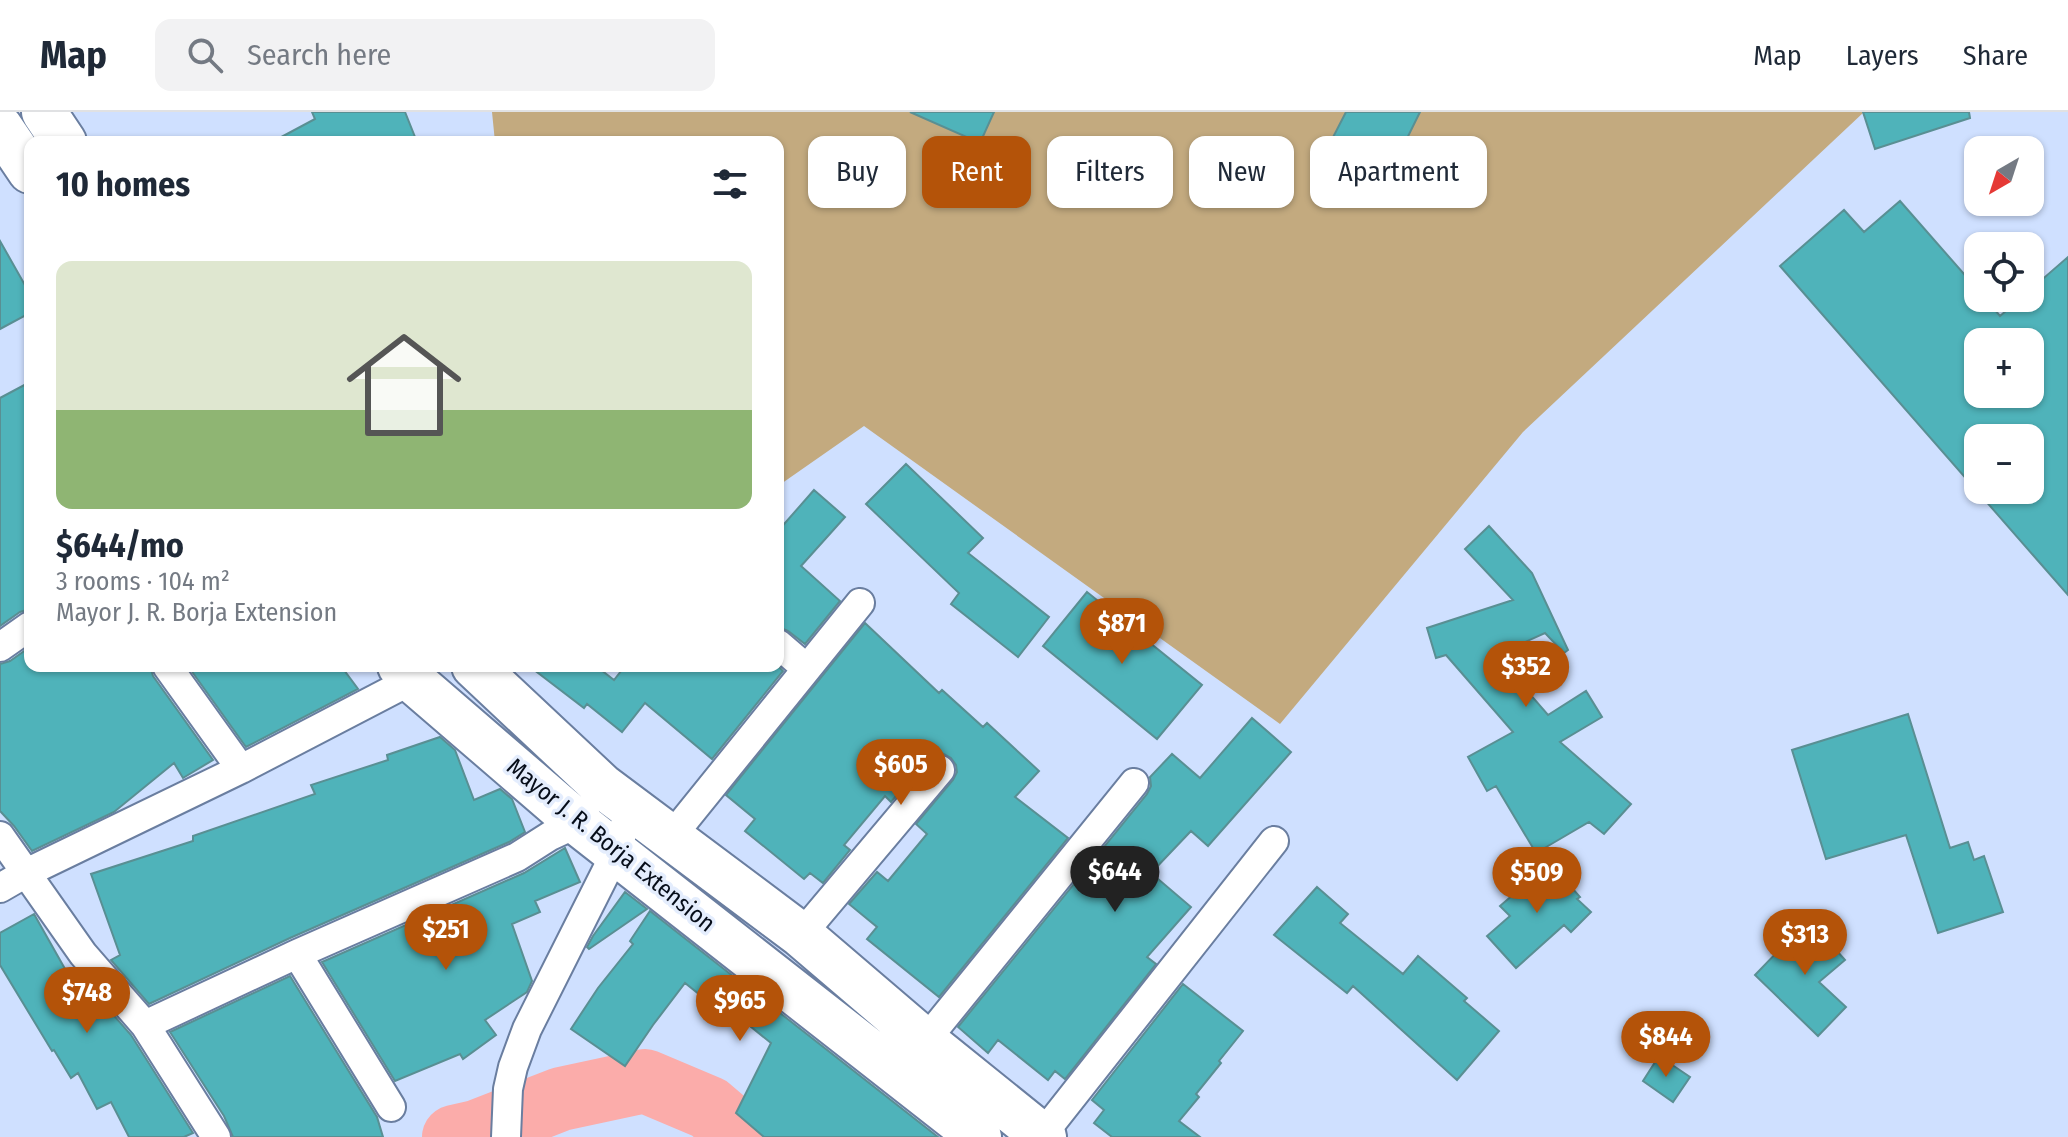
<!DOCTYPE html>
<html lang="en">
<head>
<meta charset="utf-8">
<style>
  :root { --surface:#fff; --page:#f2f2f3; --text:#1f2937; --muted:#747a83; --line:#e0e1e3; --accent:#b45309 }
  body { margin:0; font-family:"Fira Sans Condensed",sans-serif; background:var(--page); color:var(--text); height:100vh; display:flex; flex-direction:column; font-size:30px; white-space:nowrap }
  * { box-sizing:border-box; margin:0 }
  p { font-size:26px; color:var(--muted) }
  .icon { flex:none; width:44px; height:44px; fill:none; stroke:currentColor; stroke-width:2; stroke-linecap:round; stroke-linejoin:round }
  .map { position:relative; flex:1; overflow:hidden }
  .drawer { position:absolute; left:24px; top:24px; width:760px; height:536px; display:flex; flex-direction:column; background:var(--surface); border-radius:16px; box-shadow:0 2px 6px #0004 }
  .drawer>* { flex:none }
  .banner { position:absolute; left:808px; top:24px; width:760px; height:72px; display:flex; gap:16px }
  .needle { width:52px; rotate:219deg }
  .fabs { position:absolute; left:1964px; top:24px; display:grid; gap:16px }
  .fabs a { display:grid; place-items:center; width:80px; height:80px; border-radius:16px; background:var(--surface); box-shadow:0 2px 6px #0004; font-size:40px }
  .price { position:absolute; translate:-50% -68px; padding:0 18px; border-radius:28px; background:var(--accent); color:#fff; font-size:26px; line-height:52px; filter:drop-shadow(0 2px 4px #0008) }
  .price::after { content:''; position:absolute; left:50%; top:48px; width:24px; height:18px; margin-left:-12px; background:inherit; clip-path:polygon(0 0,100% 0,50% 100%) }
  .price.active { background:#222; color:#fff }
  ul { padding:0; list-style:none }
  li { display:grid; align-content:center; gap:16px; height:424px; padding:0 32px }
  li span { display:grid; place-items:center; height:248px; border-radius:16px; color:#555 }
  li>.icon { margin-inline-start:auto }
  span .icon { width:144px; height:144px; fill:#fffc; stroke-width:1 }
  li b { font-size:34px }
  h2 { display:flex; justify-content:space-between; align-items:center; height:96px; padding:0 32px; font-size:34px }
  .tag { padding:0 28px; border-radius:16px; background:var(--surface); box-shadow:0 2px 6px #0004; font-size:28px; line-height:72px }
  .tag.active { background:var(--accent); color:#fff }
  header { display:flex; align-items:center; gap:48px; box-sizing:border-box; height:112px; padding:0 40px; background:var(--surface); border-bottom:2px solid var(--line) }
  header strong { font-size:38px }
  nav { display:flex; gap:44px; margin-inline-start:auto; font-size:28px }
  .search { width:560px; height:72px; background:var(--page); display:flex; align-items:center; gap:20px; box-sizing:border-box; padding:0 28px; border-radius:16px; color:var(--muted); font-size:30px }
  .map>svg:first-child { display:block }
</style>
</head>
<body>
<header>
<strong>Map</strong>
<div class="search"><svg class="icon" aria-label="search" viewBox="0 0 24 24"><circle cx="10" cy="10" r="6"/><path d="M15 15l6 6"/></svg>Search here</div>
<nav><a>Map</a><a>Layers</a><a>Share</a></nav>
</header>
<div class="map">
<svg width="2068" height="1025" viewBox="0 0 2068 1025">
  <rect width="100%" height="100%" fill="#cfe0ff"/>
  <path fill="#c3aa7f" d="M492 0H1864L1523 320 1280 612 864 314 778 374V30H495Z"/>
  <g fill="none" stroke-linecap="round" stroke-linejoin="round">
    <path stroke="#fbacaa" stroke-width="64" d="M454 1025 476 1020 561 987 645 969 709 996 743 1025"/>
  </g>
  <path fill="#4fb3ba" stroke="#598f93" stroke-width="2" fill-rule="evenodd" d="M312 0H405L417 30H272L315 7Z
    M910 0H994L980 31Z
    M1346 0H1420L1389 63 1329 33Z
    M1863 0H1969L1970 6 1875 37Z
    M1900 89 1978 178V186H1985L2000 204 2021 186H2030V178L2068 145V483L1780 154 1844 98 1864 120ZM1978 230H2030V282H1978ZM1978 326H2030V378H1978Z
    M0 129 30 182V201L0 217Z
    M30 270V497L20 500 0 514V286Z
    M906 352 983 426 968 441 1049 505 1018 545 951 492 959 481 866 392Z
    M814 378 845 405 801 454 840 489 805 532 788 519 778 515V419Z
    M1489 414 1532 461 1568 538 1564 541 1545 521 1503 540 1514 553 1509 558 1548 603 1586 579 1602 605 1560 630 1631 692 1604 722 1589 710 1536 741 1496 674 1487 679 1468 645 1513 620 1446 543 1436 546 1427 516 1513 488 1465 437Z
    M1087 480 1202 573 1157 627 1043 534Z
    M865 511 939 581 942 578 983 615 987 611 1039 659 1015 685 1068 726 939 885 867 827 877 815 849 792 877 760 888 769 927 722 916 712 953 668 957 660 956 653 951 646 942 641 934 642 927 647 891 690 885 684 844 733 850 738 823 771 810 761 804 767 745 719 755 707 726 683Z
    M30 535V554H150L153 564 213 648 183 666 174 651 114 700 32 739 14 714 0 699V552L10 549Z
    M188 554H341L358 577 246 635Z
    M529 554H596L614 568 625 554H778L783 559 712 647 645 591 622 620 587 592 584 596Z
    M1908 602 1950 736 1968 730 1974 748 1984 744 2003 800 1938 821 1906 723 1826 747 1792 638Z
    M1252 606 1291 640 1208 734 1191 719 1151 761 1191 795 1147 845 1156 852 1065 967 1055 959 1048 968 998 928 988 941 958 915 1147 682 1151 674 1150 665 1172 642 1200 666Z
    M440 625 455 638 474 688 500 677 512 687 525 720 509 730 290 826 149 892 111 848 120 843 91 762 193 729V724L315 682 311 673 388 648 387 643Z
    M565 736 580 770 535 789 540 800 512 812 532 869 527 880 485 908 496 923 463 947 460 942 395 969 322 850 524 761Z
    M1550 751 1580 785 1577 787 1591 800 1571 820 1564 813 1516 856 1487 824 1510 804 1500 794Z
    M1317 775 1348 802 1340 811 1403 862 1418 844 1467 886 1464 889 1499 919 1457 968 1353 874 1347 881 1274 823Z
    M625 780 647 797 589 837 587 835 593 824Z
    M650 799 938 1025H764L736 1001 771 931 714 885 710 891 685 871 653 913 625 954 571 917 598 876 633 832 630 829Z
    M34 802 73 871 81 866 131 923 193 1021 184 1025H129L111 990 97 997 78 961 71 966 54 938 52 939 0 853V821Z
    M1809 808 1845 848 1819 870 1846 895 1818 924 1755 863 1782 835 1780 832Z
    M290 864 377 1005 383 1025H233L224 1004 170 920Z
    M1183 872 1243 919 1219 949 1221 951 1196 982 1199 985 1179 1009 1200 1025H1112L1094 1011 1104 998 1092 988Z
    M1659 944 1690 965 1673 990 1643 969Z"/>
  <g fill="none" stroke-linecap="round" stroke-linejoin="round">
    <g stroke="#6a7ea0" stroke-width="32">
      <path id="street" d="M778 532 806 556
        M0 535 30 514
        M167 554 241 657
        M0 724 83 842 145 913 216 1025
        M671 725 860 491
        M0 776 26 761 241 657 412 568
        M801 823 940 658
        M297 842 391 995
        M145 913 297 842 517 745 550 724 578 711 585 700
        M925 929 1134 671
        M1042 1023 1274 729
        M506 1025 508 977 513 955 527 917 616 740 631 695"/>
    </g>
    <g stroke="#6a7ea0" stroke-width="48">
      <path id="primary" d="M44 0 64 30
        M0 15 30 59
        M400 554 412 568 578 711 979 1025
        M474 554 602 674 801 823 925 929 1044 1025"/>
    </g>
    <use href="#street" stroke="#fff" stroke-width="28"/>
    <use href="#primary" stroke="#fff" stroke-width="44"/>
  </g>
  <g text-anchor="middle" stroke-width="7" stroke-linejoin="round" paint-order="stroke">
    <g font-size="24" fill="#060d19" stroke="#e4edfd">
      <text transform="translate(611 733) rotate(39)" y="8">Mayor J. R. Borja Extension</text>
    </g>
  </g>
</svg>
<div class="fabs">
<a><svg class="needle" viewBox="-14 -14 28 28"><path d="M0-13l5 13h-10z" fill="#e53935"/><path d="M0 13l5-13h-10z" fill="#747a83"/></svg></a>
<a><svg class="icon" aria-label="locate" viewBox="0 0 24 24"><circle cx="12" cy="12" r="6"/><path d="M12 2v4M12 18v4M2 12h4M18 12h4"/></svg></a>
<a>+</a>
<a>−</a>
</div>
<b class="price" style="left:1122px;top:554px">$871</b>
<b class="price" style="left:1526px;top:597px">$352</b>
<b class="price" style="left:901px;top:695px">$605</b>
<b class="price active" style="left:1115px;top:802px">$644</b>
<b class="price" style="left:1537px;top:803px">$509</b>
<b class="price" style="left:446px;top:860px">$251</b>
<b class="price" style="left:1805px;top:865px">$313</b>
<b class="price" style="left:87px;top:923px">$748</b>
<b class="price" style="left:740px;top:931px">$965</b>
<b class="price" style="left:1666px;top:967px">$844</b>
<div class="banner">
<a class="tag">Buy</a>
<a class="tag active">Rent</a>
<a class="tag">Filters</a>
<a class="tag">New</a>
<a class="tag">Apartment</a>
</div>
<section class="drawer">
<h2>10 homes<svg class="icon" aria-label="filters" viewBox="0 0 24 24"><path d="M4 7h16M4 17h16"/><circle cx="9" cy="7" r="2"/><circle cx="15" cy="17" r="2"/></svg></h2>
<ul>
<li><span style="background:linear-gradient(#dfe7d0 60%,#8fb573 0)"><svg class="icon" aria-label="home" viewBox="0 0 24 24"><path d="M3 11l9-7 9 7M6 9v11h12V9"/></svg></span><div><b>$644/mo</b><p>3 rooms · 104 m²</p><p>Mayor J. R. Borja Extension</p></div></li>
</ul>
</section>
</div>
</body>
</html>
